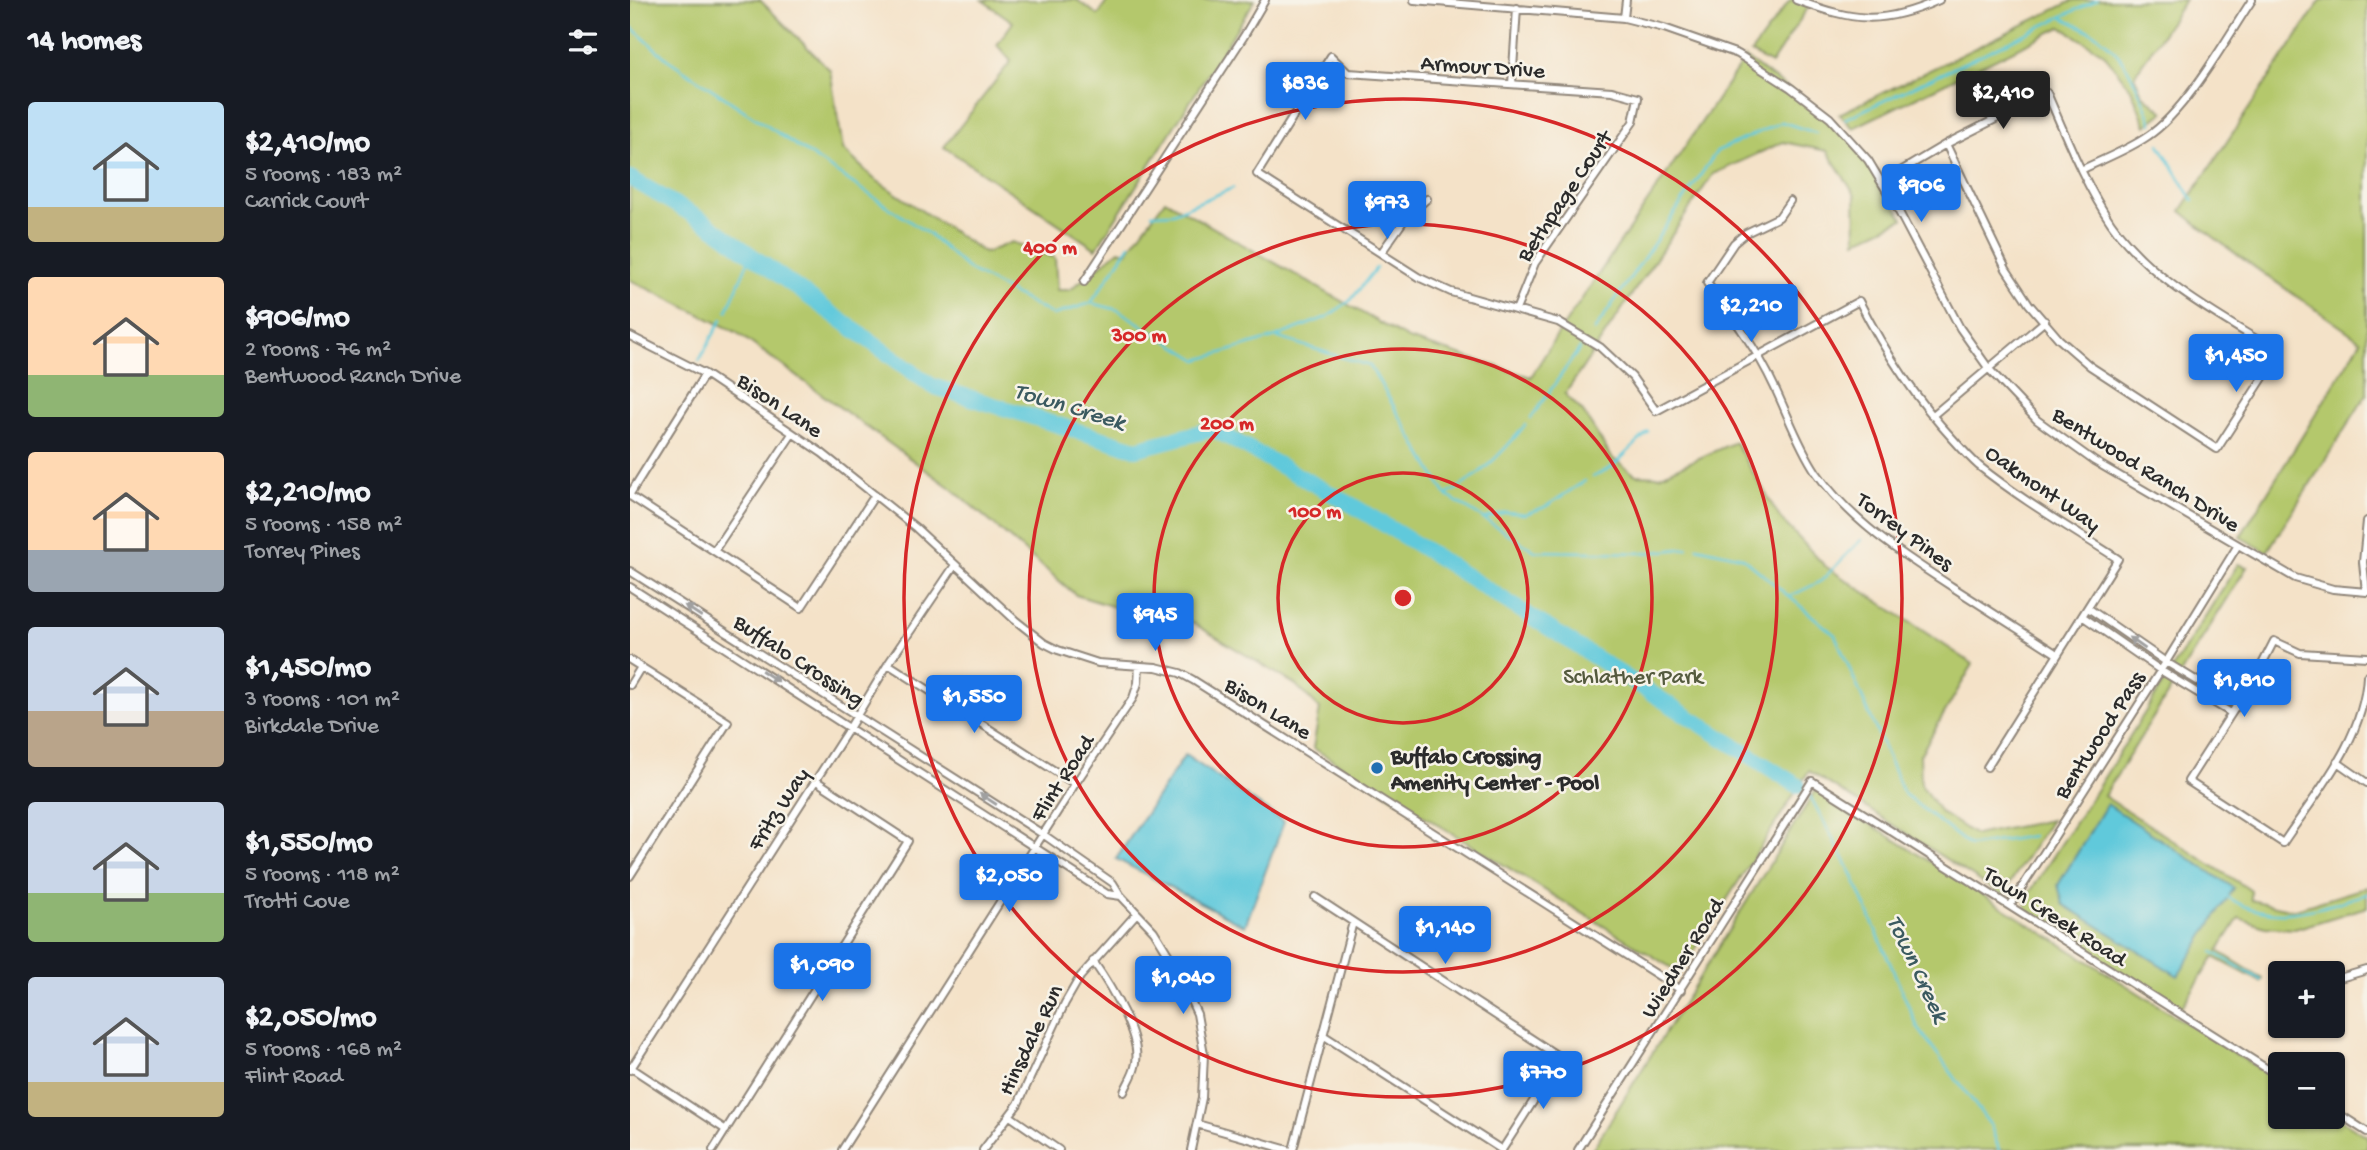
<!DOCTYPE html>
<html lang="en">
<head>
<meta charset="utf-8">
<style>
  :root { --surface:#171b24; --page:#20242c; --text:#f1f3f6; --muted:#9ea1a6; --accent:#1a73e8 }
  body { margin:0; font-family:"Gochi Hand",sans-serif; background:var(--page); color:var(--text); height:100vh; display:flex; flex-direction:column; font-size:26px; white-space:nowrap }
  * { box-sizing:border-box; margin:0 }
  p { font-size:23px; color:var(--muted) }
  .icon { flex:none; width:38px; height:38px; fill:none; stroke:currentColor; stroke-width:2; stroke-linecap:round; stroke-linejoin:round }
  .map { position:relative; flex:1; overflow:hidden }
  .panel { display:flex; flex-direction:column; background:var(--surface); width:630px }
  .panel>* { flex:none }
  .buttons { position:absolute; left:1638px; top:961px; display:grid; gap:14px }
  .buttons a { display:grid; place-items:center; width:77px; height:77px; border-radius:7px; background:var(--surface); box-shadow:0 2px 5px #0004; font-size:35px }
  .price { position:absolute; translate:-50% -60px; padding:0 16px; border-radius:7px; background:var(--accent); color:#fff; font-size:23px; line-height:46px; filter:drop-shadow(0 2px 4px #0008) }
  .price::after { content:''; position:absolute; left:50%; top:42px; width:21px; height:16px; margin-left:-10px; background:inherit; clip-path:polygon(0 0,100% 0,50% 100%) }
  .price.selected { background:#222; color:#fff }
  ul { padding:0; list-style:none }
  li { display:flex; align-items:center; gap:21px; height:175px; padding:0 28px }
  li span { display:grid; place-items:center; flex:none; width:196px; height:140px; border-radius:7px; color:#555 }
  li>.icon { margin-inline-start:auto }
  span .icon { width:84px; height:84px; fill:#fffc; stroke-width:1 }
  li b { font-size:30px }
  h2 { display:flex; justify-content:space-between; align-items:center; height:84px; padding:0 28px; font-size:30px }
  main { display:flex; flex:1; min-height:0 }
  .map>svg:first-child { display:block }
</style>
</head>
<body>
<main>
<section class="panel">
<h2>14 homes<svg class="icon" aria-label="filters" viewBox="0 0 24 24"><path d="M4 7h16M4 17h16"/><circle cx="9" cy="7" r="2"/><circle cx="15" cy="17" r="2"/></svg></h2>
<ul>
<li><span style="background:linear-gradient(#bfe0f5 75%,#c2b280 0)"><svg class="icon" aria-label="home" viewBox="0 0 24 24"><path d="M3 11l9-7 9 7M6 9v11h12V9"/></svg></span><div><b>$2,410/mo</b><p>5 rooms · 183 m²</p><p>Carrick Court</p></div></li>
<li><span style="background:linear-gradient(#ffd9b3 70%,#8fb573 0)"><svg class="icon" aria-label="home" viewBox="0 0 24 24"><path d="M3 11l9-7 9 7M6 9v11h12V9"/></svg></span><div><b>$906/mo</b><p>2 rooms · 76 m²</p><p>Bentwood Ranch Drive</p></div></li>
<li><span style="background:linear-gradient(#ffd9b3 70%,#9aa5b1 0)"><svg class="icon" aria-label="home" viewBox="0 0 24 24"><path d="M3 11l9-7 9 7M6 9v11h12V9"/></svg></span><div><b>$2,210/mo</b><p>5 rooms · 158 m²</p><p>Torrey Pines</p></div></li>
<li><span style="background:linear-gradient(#c9d6e8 60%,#b9a48a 0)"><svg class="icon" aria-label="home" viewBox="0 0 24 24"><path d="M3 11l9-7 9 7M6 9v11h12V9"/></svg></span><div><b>$1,450/mo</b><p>3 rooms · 101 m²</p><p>Birkdale Drive</p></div></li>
<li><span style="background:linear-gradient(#c9d6e8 65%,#8fb573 0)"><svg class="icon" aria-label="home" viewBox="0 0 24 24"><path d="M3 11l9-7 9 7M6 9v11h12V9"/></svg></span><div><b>$1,550/mo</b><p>5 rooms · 118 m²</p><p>Trotti Cove</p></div></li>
<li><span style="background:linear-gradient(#c9d6e8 75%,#c2b280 0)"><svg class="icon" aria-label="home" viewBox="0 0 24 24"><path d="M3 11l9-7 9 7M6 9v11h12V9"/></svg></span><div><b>$2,050/mo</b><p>5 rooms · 168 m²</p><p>Flint Road</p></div></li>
</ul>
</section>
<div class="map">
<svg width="1737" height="1150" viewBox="0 0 1737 1150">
  <rect width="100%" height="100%" fill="#f7f3e8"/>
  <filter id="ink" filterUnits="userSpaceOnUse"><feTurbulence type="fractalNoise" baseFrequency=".0143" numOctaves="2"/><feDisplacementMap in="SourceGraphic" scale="14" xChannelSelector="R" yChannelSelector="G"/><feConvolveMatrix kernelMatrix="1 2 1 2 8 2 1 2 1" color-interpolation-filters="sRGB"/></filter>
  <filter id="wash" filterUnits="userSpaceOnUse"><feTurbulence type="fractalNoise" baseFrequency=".00686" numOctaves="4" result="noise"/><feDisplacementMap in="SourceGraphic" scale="28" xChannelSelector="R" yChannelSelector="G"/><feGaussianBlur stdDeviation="1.57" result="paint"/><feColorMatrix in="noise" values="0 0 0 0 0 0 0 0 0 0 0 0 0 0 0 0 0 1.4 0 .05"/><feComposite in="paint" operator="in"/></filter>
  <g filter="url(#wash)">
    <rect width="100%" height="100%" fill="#f4e2c8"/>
    <path fill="#b4c86c" stroke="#707a4c" stroke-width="2" d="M0 0H130L200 70 213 149 243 178 355 253 382 242 425 258 427 290H440L489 250 497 252 535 200 778 339 901 377 924 340 1115 58 1200 118 1238 160 1273 219 1226 241 1225 195 1197 151 1153 142 1083 174 935 394 953 412 982 458 1006 475 1029 476 1105 442 1150 518 1195 566 1343 664 1290 755 1291 785 1310 812 1345 835 1421 820 1372 895 1179 771 1050 973 683 748 690 709 666 685 536 607 494 610 446 595 322 489 106 332 0 280Z
      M352 0H447L468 15 478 0H625L466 249 314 147 381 61 367 45 383 22Z
      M1160 0H1183L1141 64 1121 53Z
      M1444 0H1555L1504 76 1513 95 1534 112 1516 126 1501 89 1473 53 1431 27 1223 128 1209 114Z
      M1691 0H1737V394L1637 552 1610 537 1731 341C1671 298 1608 259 1551 211Z
      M1608 564 1617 567 1474 796 1617 888 1621 891V900L1663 910 1737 887V907L1665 929 1635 927 1609 918 1588 951 1633 979 1631 982 1584 957 1549 1011 1396 910V898L1465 792Z
      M1186 790 1650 1082V1116H1703V1115L1737 1136V1150H962Z"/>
    <path fill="#60c9db" stroke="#467a83" stroke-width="2" d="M555 755 654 822 615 926 486 859Z
      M1477 804 1604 888 1548 976 1433 904 1428 885Z"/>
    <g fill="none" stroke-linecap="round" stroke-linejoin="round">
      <path stroke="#60c9db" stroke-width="2.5" d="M1433 18C1445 24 1457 29 1468 36 1496 55 1511 93 1522 124
        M0 26 37 59 300 235 339 270 423 315 461 303 488 310 568 360 646 337 740 366 816 495 905 551 1017 553 1058 548
        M1215 119 1467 0
        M1529 144 1563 200
        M522 214 543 213 603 188
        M461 303 500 245
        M97 311 121 255
        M964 331 1087 151 1152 122 1186 133
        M648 336 697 317 721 300 746 268
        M69 361 92 319
        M901 418 950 348
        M963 477 982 467 1018 432
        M816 495C847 479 873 453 895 425
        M853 519 876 512 895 514 915 507 955 481
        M1067 547 1112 557 1205 635 1274 794 1340 846 1403 836
        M1161 596 1191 581 1231 540
        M1180 796 1221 872 1288 1028 1361 1126 1369 1150
        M1596 896C1643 928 1688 908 1737 894
        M1583 952 1631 980"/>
      <path stroke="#60c9db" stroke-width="16" d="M0 178 77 223 302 386 506 449 583 429 722 505 791 547 1168 786"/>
    </g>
  </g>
  <g filter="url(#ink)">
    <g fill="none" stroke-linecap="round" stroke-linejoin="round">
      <g stroke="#90867a" stroke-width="10">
        <path id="minor" d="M784 0 994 18 1034 28 1108 54 1161 88 1200 118 1238 160 1268 210 1330 328 1359 369 1407 420 1464 461 1665 578 1703 589 1737 592
          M1166 0C1224 21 1251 26 1309 0
          M994 18 996 0
          M882 84 887 8
          M1451 170C1473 159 1498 150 1518 136 1557 110 1596 39 1622 0
          M1252 182 1316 144 1417 93C1436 136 1454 183 1481 223 1521 281 1590 316 1649 353L1587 449 1460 366 1429 339 1399 304 1376 269 1316 144
          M1160 201 1149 217 1116 233 1104 243 1077 283C1102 316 1127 349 1144 386 1158 415 1168 445 1186 472 1221 522 1273 555 1324 588 1358 610 1393 632 1427 654
          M751 253 777 216 797 199
          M454 282 614 36 635 0
          M886 310 905 263 1003 122 1008 98 982 91 718 73 701 56 627 174 788 277 821 292 928 322 970 347 1002 377 1026 411 1229 301C1255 352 1284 397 1323 439 1331 448 1340 458 1349 466 1393 501 1442 529 1488 559L1357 767
          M0 336 75 374 192 453 286 528 385 620 414 643 428 650 468 663 526 667 550 673 563 680 1051 990
          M1302 416 1415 321
          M0 494 75 374
          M0 496 171 608 245 495
          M84 551 162 434
          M0 571 414 835 483 883 491 896 524 931 543 962 567 1014 574 1054 572 1098 561 1150
          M0 587 477 894 491 896
          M1736 592 1733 562 1737 521
          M1458 608 1536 662 1607 705
          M1452 616 1530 670 1601 713
          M1737 657 1670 653 1644 641 1627 674 1558 781 1653 843C1687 792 1734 739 1737 676
          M0 660 98 722 0 876
          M258 664 445 784
          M0 685 11 667
          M1707 762 1737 783
          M685 897 931 1058 872 1150
          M1380 906 1536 662 1608 545
          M463 961C479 984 514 1039 505 1067 503 1076 497 1084 494 1092
          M1703 980 1737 970
          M693 1035 872 1150
          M0 1067 96 1130
          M0 1070 220 727 258 664 325 565
          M1703 1110 1737 1132
          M380 1116 429 1150
          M567 1124 658 1150
          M83 1150 278 841 185 780
          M212 1150 445 784 503 698 508 683 509 666
          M353 1150 388 1104 435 1003 450 977 507 913
          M663 1150 723 922
          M948 1150 1182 781 1650 1077"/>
      </g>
      <use href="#minor" stroke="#fff" stroke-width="6"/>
    </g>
    <defs><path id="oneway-solid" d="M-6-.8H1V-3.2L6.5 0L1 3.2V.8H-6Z" transform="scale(1.75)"/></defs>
    <g fill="#a0a0a0">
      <use href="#oneway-solid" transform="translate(63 611) rotate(-147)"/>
      <use href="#oneway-solid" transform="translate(1507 643) rotate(-145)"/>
      <use href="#oneway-solid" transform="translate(140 676) rotate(33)"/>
      <use href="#oneway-solid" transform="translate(358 799) rotate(-147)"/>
    </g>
  </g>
  <g fill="none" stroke="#d62828" stroke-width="3.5">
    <circle cx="773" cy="598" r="125"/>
    <circle cx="773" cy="598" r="249"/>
    <circle cx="773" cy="598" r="374"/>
    <circle cx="773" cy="598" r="499"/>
  </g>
  <circle fill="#1f6fb2" stroke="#f7f3e8" stroke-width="2.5" cx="747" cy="768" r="7"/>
  <g text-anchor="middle" stroke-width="5" stroke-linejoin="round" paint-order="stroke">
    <g font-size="23" fill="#2b2b2b" stroke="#f7f3e8">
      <text transform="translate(853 65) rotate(4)" y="8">Armour Drive</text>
      <text transform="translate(933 195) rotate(-56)" y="8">Bethpage Court</text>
      <text transform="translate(151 404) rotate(34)" y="8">Bison Lane</text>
      <text transform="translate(1517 468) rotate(32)" y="8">Bentwood Ranch Drive</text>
      <text transform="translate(1414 487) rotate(35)" y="8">Oakmont Way</text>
      <text transform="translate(1276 530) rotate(37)" y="8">Torrey Pines</text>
      <text transform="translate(170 659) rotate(33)" y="8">Buffalo Crossing</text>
      <text transform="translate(639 707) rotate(32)" y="8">Bison Lane</text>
      <text transform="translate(1468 734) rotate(-57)" y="8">Bentwood Pass</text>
      <text transform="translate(431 777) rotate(-57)" y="8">Flint Road</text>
      <text transform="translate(147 808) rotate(-57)" y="8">Fritz Way</text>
      <text transform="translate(1426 915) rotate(33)" y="8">Town Creek Road</text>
      <text transform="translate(1051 957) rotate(-58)" y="8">Wiedner Road</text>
      <text transform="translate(399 1039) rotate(-64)" y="8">Hinsdale Run</text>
    </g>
    <g font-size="23" fill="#545a3e" stroke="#f7f3e8">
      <text x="1003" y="683">Schlather Park</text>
    </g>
    <g font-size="23" font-weight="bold" fill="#2b2b2b" stroke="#f7f3e8" text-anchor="start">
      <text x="761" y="763">Buffalo Crossing<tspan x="761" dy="26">Amenity Center - Pool</tspan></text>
    </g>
    <g font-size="24" font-style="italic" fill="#3b5a60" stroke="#f7f3e8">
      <text transform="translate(440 405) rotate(17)" y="8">Town Creek</text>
      <text transform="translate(1289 968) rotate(65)" y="8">Town Creek</text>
    </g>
  </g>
  <circle cx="773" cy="598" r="10" fill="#d62828" stroke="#f7f3e8" stroke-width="3.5"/>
  <g font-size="21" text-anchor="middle" font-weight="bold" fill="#d62828" stroke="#f7f3e8" stroke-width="5" stroke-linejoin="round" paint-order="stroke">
    <text x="420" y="253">400 m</text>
    <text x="509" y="341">300 m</text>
    <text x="597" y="429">200 m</text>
    <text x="685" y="517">100 m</text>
  </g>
</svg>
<div class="buttons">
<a>+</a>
<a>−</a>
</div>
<b class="price" style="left:675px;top:122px">$836</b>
<b class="price selected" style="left:1373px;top:131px">$2,410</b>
<b class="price" style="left:1291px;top:224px">$906</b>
<b class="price" style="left:757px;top:241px">$973</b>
<b class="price" style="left:1121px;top:344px">$2,210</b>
<b class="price" style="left:1606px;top:394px">$1,450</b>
<b class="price" style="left:525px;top:653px">$945</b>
<b class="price" style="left:1614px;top:719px">$1,810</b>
<b class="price" style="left:344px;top:735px">$1,550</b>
<b class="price" style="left:379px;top:914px">$2,050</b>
<b class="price" style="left:815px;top:966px">$1,140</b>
<b class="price" style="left:192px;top:1003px">$1,090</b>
<b class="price" style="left:553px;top:1016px">$1,040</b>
<b class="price" style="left:913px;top:1111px">$770</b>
</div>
</main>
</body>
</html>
